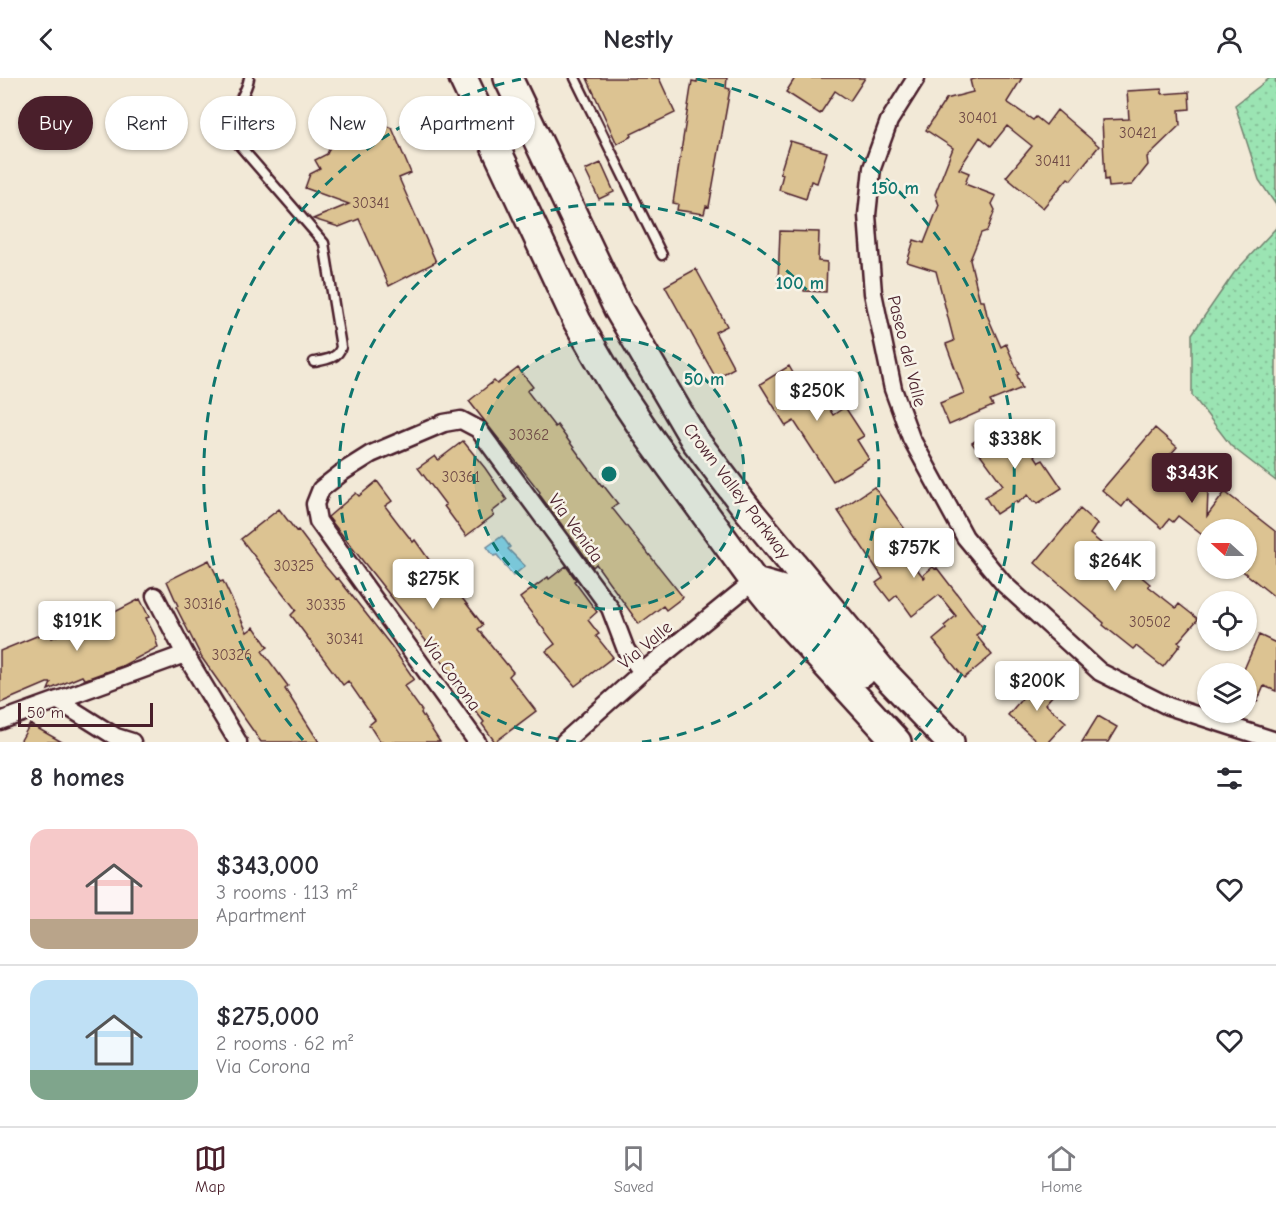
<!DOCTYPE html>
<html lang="en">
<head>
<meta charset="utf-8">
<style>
  :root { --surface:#fff; --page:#f2f2f3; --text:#2b2b33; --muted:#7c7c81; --line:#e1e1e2; --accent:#4a1f2b }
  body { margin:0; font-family:"Comic Neue",sans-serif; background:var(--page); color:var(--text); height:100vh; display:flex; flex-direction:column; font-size:22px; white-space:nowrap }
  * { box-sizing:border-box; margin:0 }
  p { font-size:20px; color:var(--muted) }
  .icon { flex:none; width:33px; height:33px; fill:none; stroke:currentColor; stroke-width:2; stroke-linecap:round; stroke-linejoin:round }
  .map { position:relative; height:664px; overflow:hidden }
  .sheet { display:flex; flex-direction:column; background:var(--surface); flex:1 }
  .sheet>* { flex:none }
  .hud { position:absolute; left:18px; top:18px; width:600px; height:54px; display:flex; gap:12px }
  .needle { width:39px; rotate:291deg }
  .controls { position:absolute; left:1197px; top:441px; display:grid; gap:12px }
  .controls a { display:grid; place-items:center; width:60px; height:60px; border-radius:50%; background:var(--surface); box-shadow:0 2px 4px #0004; font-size:30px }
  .scale { position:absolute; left:18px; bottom:15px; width:135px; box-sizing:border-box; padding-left:6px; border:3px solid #4a1f2b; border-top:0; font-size:16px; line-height:21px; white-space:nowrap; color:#4a1f2b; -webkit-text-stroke:4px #f7f3e8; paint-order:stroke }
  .price { position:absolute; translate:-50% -51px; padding:0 14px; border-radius:6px; background:#fff; color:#222; font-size:20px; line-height:39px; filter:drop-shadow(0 2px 3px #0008) }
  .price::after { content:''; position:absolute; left:50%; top:36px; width:18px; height:14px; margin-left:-9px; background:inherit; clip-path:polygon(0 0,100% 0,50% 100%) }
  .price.current { background:var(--accent); color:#fff }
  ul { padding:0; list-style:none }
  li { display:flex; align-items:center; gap:18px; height:150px; padding:0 30px }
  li+li { border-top:2px solid var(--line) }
  li span { display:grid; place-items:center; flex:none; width:168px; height:120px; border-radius:18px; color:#555 }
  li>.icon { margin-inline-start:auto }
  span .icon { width:72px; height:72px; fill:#fffc; stroke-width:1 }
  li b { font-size:26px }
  h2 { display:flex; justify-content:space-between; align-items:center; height:72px; padding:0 30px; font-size:26px }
  .chip { padding:0 21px; border-radius:27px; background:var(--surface); box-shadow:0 2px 4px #0004; font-size:21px; line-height:54px }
  .chip.current { background:var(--accent); color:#fff }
  header { display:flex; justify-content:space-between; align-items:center; height:78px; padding:0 30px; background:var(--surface); font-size:27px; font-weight:700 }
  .menu { display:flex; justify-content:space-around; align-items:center; height:84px; border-top:2px solid var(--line); background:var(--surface); font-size:16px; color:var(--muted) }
  .menu a { display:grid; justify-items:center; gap:3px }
  .menu .current { color:var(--accent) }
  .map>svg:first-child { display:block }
</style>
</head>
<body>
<header><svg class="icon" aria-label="back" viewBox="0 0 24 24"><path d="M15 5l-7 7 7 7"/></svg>Nestly<svg class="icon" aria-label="person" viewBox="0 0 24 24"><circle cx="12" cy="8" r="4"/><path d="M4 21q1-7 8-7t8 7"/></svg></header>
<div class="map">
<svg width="1276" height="664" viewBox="0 0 1276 664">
  <defs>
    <pattern id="grass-dots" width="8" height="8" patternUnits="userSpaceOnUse" patternTransform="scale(1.5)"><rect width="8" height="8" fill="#9be4b3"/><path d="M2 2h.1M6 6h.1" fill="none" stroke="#87c39a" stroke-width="1.8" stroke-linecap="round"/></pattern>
  </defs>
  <rect width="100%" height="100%" fill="#f2e9d7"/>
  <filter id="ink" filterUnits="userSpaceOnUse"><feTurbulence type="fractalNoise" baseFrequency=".0167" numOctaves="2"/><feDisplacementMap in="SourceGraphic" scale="12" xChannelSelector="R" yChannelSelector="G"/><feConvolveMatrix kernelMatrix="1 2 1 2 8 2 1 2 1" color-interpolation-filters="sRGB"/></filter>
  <g filter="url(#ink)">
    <path fill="url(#grass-dots)" stroke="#72826f" stroke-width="1.5" d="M1270 0H1276V127L1259 102 1235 27Z
      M1276 150V403L1231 368 1192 317V256L1234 195Z"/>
    <path fill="#89d3e9" stroke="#708b9d" stroke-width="1.5" d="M502 458 510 469 508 471 525 488 513 498 497 477 494 478 487 469Z"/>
    <path fill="#dcc392" stroke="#4a1f2b" stroke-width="1.5" d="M587 0H659L675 35 631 56 632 58 617 66Z
      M698 0H727L726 10 730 11 709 129 706 128 704 136 677 132 678 126 673 125 692 3 697 4Z
      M795 0H865L850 23 835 13 820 36 786 14Z
      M979 0H1022L1007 24 1033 42 1036 39 1046 47 1057 32 1099 68 1071 102 1068 100 1043 130 1006 99 1032 68 1007 48 991 68 980 59 959 91 969 95 965 106 996 118 992 126 995 132 987 153 981 155 970 182 980 223H984L987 237 1001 269 1006 266 1019 296 1017 297 1022 310 990 323 993 328 949 347 940 325 964 315 946 266 954 263 936 193 907 184 914 162 924 165 939 127 935 116 953 70 926 52 946 21 973 14 970 2Z
      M1162 11V16L1189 14 1190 31 1179 32 1180 47 1147 79 1148 87 1132 107 1109 109 1108 101 1105 102 1102 42 1129 41 1127 13Z
      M351 34 392 50 411 95 399 100 436 184 389 208 359 141 339 149 313 141 349 126 305 110 310 96 320 91 315 82 327 76 338 50 345 53Z
      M790 63 827 74 817 105 811 103 806 121 779 112 783 96 780 95Z
      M601 85 614 114 599 121 585 92Z
      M780 153 819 154 818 183 827 184 826 214 804 213V205L778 204Z
      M696 191 727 248 715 254 734 290 716 300 665 208Z
      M789 288 797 302 807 295 833 337 845 329 864 358 857 362 869 381 833 403 794 343 786 348 760 306Z
      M518 290 533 309 527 313 555 349 557 347 602 408 603 407 618 426 612 430 683 519 666 532 663 528 639 546 596 486 593 489 539 416 540 414 469 323 494 303 497 306Z
      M1004 344 1019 366 1025 363 1039 384 1043 382 1062 410 1037 426 1035 423 1033 424 1028 417 1017 425 1016 423 996 436 985 419 1003 407 972 365Z
      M1155 350 1177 369 1161 387 1209 389 1207 438 1225 414 1276 454V520L1239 490H1246V452H1206V460L1178 438 1173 444 1169 441 1162 450 1128 421 1122 429 1102 412Z
      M463 363 485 390 507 422 492 434 494 437 466 458 444 428 446 427 418 390 435 378 438 382Z
      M377 403 392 423 385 428 398 445 413 464 415 462 444 503 452 497 467 516 462 520 483 547 478 551 513 594 509 598 536 633 495 664 482 646 484 644 446 595 449 592 328 439 356 415 359 418Z
      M874 409 907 454 904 457 905 459 897 465 924 500 925 499 923 497 933 489 935 491 937 490 984 551 976 557 992 577 964 600 933 562 946 551 944 548 956 538 939 517 912 538 897 517 890 523 876 505 883 500 838 433Z
      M279 431 296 453 298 452 325 488 336 501 338 500 392 569 414 601 404 608 422 633 421 635 440 664H380L369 647 375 642 348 603 343 607 291 537 296 532 241 461Z
      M1080 431 1097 446 1090 456 1150 506 1148 508 1176 530 1179 526 1198 541 1178 564 1181 566 1163 589 1136 568 1133 571 1103 547 1104 545 1035 485Z
      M209 482 220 504 223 503 247 554 254 549 268 569 262 573 288 608 285 611 319 664H261L202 580 176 529 178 528 167 503Z
      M566 488 576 502 574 503 597 534 588 542 599 556 596 558 613 579 575 608 546 573 555 566 520 520 548 499 549 501Z
      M140 521 149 539 146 540 157 562 156 563 158 569 122 588 86 601H84L82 598 48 612 51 605H47L0 625V573L49 553 52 560 78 548 80 552Z
      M1259 557 1276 565V613L1264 608 1257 624 1246 620V596H1242Z
      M1033 597 1054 616 1045 626 1066 644 1048 664H1038L1008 637 1025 617 1020 612Z
      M1098 638 1117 649 1108 664H1082Z
      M30 646 62 664H20Z"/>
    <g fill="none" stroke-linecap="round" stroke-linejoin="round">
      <g stroke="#4a1f2b" stroke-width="13">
        <path id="service" d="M249 0C246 21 222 39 233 60L324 165 341 269C338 281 324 282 314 284
          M575 0 662 177"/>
      </g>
      <g stroke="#4a1f2b" stroke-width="21">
        <path id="minor" d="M916 0 889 43 872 90 867 137 873 215 893 311 911 360 965 459 1004 506 1100 594 1168 628 1276 663
          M155 518 185 576 238 664
          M57 622 116 659 132 664
          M0 643 185 576
          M477 664 318 443 315 426 321 411 344 393 371 376 444 345 461 342 478 351 610 530 626 572 642 594
          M564 664 642 594 754 503"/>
      </g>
      <g stroke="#4a1f2b" stroke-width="32">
        <path id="primary" d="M463 0 577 243 614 307 649 359 754 503 789 546 897 664
          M508 0 618 231 694 361 748 432 883 594 950 664
          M755 504 783 512 792 519 862 595"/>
      </g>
      <use href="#service" stroke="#f7f3e8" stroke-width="8"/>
      <use href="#minor" stroke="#f7f3e8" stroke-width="16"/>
      <use href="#primary" stroke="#f7f3e8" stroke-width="27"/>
    </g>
  </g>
  <circle cx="609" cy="396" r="135" fill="#0f766e" fill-opacity=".12"/>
  <g fill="none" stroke="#0f766e" stroke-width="3" stroke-dasharray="10 8">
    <circle cx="609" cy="396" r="135"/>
    <path d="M576 664A270 270 0 1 1 642 664"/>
    <path d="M303 662A405 405 0 0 1 521 1M697 1A405 405 0 0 1 915 662"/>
  </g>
  <g text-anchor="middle" stroke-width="5" stroke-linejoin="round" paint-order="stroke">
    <g font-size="15" fill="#6e4845">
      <text x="978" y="45">30401</text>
      <text x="1138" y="60">30421</text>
      <text x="1053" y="88">30411</text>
      <text x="371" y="130">30341</text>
      <text x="529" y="362">30362</text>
      <text x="461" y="404">30361</text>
      <text x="294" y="493">30325</text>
      <text x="203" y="531">30316</text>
      <text x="326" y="532">30335</text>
      <text x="1150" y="549">30502</text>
      <text x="345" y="566">30341</text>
      <text x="232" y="582">30326</text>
    </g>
    <g font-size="18" fill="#4a1f2b" stroke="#f7f3e8">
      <text transform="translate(907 273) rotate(76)" y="6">Paseo del Valle</text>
      <text transform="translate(737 413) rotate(53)" y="6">Crown Valley Parkway</text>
      <text transform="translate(576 450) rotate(54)" y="6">Via Venida</text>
      <text transform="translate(645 567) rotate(-40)" y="6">Via Valle</text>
      <text transform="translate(452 596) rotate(54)" y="6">Via Corona</text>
    </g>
  </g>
  <circle cx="609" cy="396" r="9" fill="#0f766e" stroke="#f7f3e8" stroke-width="3"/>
  <g font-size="18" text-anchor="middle" font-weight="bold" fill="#0f766e" stroke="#f7f3e8" stroke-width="5" stroke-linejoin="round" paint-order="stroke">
    <text x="895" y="116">150 m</text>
    <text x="800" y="211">100 m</text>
    <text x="704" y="307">50 m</text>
  </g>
</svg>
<div class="controls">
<a><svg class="needle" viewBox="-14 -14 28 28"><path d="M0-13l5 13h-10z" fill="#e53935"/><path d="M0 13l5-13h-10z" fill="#7c7c81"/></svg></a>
<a><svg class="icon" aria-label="locate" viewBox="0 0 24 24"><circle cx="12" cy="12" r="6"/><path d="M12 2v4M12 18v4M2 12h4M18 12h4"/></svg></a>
<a><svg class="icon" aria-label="layers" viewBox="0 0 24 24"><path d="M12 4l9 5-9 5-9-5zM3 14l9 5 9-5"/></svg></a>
</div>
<div class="scale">50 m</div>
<b class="price" style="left:817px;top:344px">$250K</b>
<b class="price" style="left:1015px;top:392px">$338K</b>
<b class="price current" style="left:1192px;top:426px">$343K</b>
<b class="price" style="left:914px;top:501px">$757K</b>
<b class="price" style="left:1115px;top:514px">$264K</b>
<b class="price" style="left:433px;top:532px">$275K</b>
<b class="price" style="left:77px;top:574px">$191K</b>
<b class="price" style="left:1037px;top:634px">$200K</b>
<div class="hud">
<a class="chip current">Buy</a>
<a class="chip">Rent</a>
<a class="chip">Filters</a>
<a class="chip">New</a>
<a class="chip">Apartment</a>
</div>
</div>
<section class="sheet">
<h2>8 homes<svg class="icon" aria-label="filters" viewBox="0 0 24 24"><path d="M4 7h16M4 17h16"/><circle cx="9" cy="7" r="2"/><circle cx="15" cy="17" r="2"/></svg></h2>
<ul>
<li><span style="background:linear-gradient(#f6c9c9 75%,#b9a48a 0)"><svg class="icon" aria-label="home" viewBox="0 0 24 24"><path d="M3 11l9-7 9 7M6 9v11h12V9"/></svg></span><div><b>$343,000</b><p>3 rooms · 113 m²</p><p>Apartment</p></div><svg class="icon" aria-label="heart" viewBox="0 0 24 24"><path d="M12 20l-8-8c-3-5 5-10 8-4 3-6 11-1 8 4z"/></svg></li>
<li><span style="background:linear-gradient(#bfe0f5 75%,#7fa58c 0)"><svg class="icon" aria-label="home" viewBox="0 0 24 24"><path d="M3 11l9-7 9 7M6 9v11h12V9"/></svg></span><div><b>$275,000</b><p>2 rooms · 62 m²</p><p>Via Corona</p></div><svg class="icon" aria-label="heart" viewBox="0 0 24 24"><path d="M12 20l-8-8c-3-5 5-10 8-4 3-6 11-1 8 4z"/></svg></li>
</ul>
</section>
<nav class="menu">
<a class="current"><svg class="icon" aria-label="map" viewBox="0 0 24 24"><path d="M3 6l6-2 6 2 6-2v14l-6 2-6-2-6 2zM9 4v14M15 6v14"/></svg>Map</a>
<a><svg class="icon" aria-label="saved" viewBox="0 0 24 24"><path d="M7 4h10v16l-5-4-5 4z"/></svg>Saved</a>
<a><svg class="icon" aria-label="home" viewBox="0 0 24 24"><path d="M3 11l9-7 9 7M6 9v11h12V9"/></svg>Home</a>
</nav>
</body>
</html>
